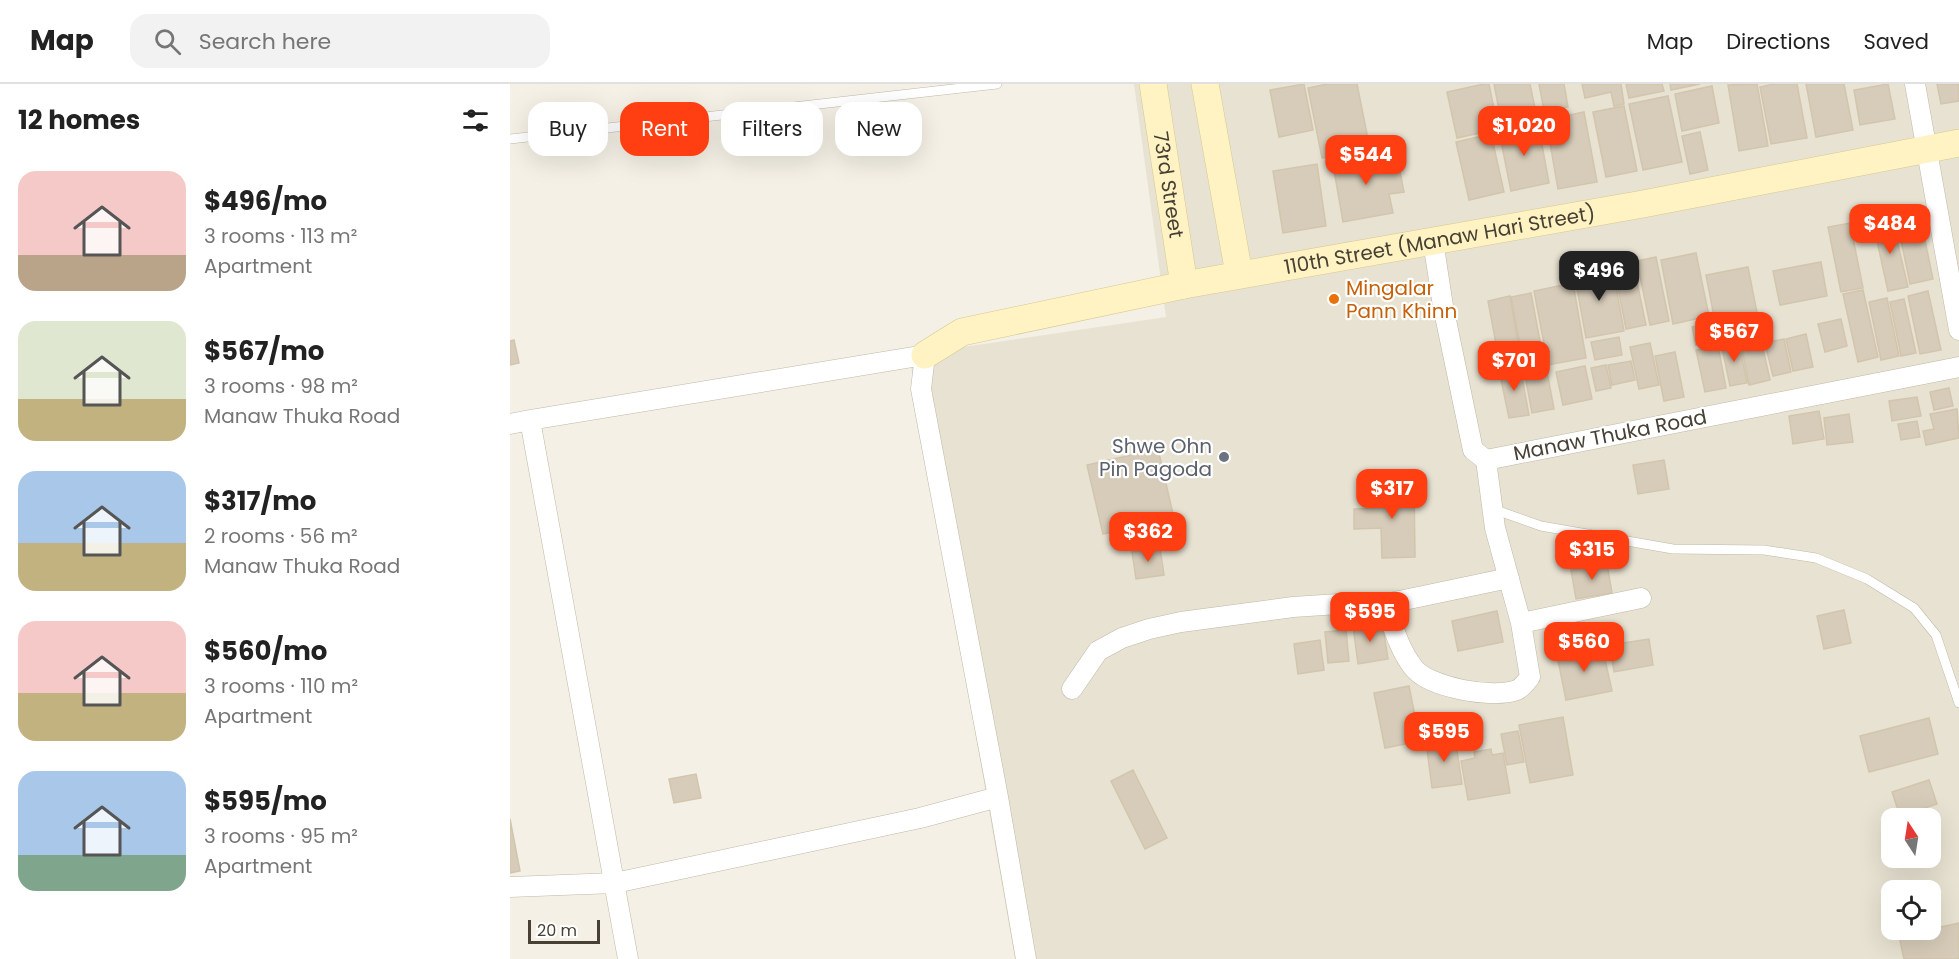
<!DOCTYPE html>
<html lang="en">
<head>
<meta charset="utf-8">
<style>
  :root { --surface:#fff; --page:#f2f2f2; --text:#222; --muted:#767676; --line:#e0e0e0; --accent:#ff3f11 }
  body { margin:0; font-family:Poppins,sans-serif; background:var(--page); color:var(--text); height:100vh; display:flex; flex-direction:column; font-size:22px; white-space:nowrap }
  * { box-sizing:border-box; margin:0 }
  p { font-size:20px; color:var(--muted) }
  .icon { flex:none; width:33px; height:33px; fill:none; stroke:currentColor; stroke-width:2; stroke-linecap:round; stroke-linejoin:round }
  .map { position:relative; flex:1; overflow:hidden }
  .drawer { display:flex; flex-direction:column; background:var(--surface); width:510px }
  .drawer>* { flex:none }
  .banner { position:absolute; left:18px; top:18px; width:570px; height:54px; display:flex; gap:12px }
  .needle { width:39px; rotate:348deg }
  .tools { position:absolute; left:1371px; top:724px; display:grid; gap:12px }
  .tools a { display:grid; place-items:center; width:60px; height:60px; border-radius:12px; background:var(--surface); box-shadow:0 6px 24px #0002; font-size:30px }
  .scale { position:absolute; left:18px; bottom:15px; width:72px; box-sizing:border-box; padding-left:6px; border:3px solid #474034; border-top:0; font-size:16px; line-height:21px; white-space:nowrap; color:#474034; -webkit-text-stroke:4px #fff; paint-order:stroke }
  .price { position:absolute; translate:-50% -51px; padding:0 14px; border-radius:12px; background:var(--accent); color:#fff; font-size:20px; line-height:39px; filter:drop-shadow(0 2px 3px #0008) }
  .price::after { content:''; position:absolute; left:50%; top:36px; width:18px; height:14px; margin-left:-9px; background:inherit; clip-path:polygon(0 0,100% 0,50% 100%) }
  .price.on { background:#222; color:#fff }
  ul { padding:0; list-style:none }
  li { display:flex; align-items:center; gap:18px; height:150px; padding:0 18px }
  li span { display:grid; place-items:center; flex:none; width:168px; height:120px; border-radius:18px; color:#555 }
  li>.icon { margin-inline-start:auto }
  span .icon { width:72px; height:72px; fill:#fffc; stroke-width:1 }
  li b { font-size:26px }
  h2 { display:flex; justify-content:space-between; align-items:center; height:72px; padding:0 18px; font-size:26px }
  .chip { padding:0 21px; border-radius:18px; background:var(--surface); box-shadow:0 6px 24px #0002; font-size:21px; line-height:54px }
  .chip.on { background:var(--accent); color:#fff }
  header { display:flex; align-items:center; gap:36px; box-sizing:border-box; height:84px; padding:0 30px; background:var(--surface); border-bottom:2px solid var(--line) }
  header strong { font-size:28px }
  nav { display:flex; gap:33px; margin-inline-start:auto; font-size:21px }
  .search { width:420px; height:54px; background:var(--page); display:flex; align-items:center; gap:15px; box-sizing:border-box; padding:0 21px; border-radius:18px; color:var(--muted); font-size:22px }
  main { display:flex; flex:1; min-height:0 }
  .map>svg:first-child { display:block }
</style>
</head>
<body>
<header>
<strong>Map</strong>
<div class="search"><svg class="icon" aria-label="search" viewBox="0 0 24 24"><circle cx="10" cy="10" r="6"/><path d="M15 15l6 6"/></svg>Search here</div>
<nav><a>Map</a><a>Directions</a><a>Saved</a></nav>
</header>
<main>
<section class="drawer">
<h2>12 homes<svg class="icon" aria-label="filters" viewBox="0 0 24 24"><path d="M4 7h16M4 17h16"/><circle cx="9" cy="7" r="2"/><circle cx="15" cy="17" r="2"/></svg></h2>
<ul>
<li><span style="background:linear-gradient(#f6c9c9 70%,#b9a48a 0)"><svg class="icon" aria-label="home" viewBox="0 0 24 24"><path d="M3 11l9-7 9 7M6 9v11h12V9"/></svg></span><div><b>$496/mo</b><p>3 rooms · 113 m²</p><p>Apartment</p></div></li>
<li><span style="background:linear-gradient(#dfe7d0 65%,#c2b280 0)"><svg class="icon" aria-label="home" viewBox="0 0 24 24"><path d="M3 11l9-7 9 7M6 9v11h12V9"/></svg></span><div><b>$567/mo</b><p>3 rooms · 98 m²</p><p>Manaw Thuka Road</p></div></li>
<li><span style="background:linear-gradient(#a9c7e8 60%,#c2b280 0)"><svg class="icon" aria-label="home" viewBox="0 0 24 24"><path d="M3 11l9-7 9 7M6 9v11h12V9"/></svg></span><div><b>$317/mo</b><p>2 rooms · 56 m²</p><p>Manaw Thuka Road</p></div></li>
<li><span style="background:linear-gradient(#f6c9c9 60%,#c2b280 0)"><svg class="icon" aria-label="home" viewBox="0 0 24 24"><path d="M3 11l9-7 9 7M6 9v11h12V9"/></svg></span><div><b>$560/mo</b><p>3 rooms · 110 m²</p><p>Apartment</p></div></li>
<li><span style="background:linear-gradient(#a9c7e8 70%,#7fa58c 0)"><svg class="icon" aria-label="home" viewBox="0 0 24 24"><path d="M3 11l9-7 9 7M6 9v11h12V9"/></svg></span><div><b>$595/mo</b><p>3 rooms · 95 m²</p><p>Apartment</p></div></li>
</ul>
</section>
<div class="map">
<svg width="1449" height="875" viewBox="0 0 1449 875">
  <rect width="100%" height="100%" fill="#f4f0e5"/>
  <path fill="#e8e2d2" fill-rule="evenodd" d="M624 0H1449V875H505L399 271 656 233ZM1382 735H1420V774H1382ZM1382 807H1420V846H1382Z"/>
  <path fill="#d7ccb9" stroke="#d2c5ac" stroke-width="1.5" d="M794 0 803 46 769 53 760 6Z
    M817 0H847L860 65 812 74 798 4Z
    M974 0H979L988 45 947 54 937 8Z
    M984 0H1020L1025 24 990 31Z
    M1029 0H1054L1058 23 1034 27Z
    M1072 0H1111L1114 20 1104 22 1101 8 1075 14Z
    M1116 0H1152L1154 7 1119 14Z
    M1160 0H1190L1161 6Z
    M1247 0 1258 62 1229 67 1218 1Z
    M1264 0H1287L1297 54 1261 60 1250 3Z
    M1296 0H1334L1343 46 1306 53Z
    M1378 0 1385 35 1350 41 1344 6Z
    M1427 0H1449V17L1431 20Z
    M1202 2 1209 39 1172 47 1165 10Z
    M1158 12 1172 78 1133 86 1119 20Z
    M1114 22 1127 87 1096 93 1083 28Z
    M1074 28 1087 98 1048 105 1036 36Z
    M1028 39 1039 99 1001 107 989 47Z
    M1190 48 1198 86 1180 90 1172 52Z
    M981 50 994 108 959 116 946 58Z
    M871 67 874 85 889 83 894 108 879 110 883 129 833 138 822 75Z
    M807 80 816 142 773 149 763 87Z
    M1408 123 1423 195 1400 200 1385 127Z
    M1382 135 1398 203 1378 207 1363 139Z
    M1340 139 1353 204 1331 208 1318 143Z
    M1186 169 1199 232 1163 240 1151 176Z
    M1146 173 1159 237 1140 241 1127 177Z
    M1311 178 1317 212 1270 221 1263 187Z
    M1123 179 1136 241 1116 245 1104 183Z
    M1102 181 1114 247 1076 254 1064 188Z
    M1238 183 1250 244 1208 253 1196 191Z
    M1063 199 1076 274 1038 281 1024 207Z
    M1353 206 1368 273 1348 278 1333 210Z
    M1418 207 1431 266 1410 270 1398 212Z
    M1021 209 1033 273 1013 277 1001 213Z
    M1000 212 1011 277 990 281 978 217Z
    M1377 214 1389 272 1371 276 1359 218Z
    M1394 215 1406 269 1391 272 1380 218Z
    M1331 235 1337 262 1315 268 1308 240Z
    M1203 238 1207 256 1186 261 1182 243Z
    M1296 250 1303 283 1283 287 1276 255Z
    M1250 251 1260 296 1239 301 1230 255Z
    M1109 253 1112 271 1085 276 1081 258Z
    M1228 255 1237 299 1220 302 1211 259Z
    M1274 255 1281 288 1263 292 1255 259Z
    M4 256 9 279 0 281V257Z
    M1140 259 1149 301 1129 305 1120 263Z
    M1208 262 1216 304 1195 308 1186 266Z
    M1165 268 1174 313 1154 317 1145 272Z
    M1035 277 1044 325 1022 329 1013 281Z
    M1121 277 1125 296 1102 301 1098 281Z
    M1096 281 1101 304 1086 307 1081 284Z
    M1010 282 1019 331 999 334 989 286Z
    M1075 282 1082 315 1053 321 1046 288Z
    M1439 304 1443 322 1424 326 1420 308Z
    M1407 313 1411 332 1382 337 1379 317Z
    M1447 325 1449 354 1416 361 1413 347 1424 345 1420 330Z
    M1309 327 1314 355 1283 360 1279 332Z
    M1339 330 1343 358 1317 361 1314 334Z
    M1407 337 1410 353 1391 356 1388 340Z
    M648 365 664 434 593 450 577 381Z
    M1154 376 1159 405 1128 410 1123 381Z
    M904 398 905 473 872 474 871 444 844 445V425L871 424V399Z
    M650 464 654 491 626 495 622 468Z
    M1097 480 1102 509 1066 515 1061 486Z
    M1334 526 1341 559 1314 565 1307 532Z
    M987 527 993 558 948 567 942 537Z
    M872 537 878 575 848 580 843 542Z
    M836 546 839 577 818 579 815 548Z
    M1139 555 1143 581 1104 588 1100 561Z
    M810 556 814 586 788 590 784 560Z
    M1092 562 1102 607 1056 616 1047 571Z
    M899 602 910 657 875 664 864 609Z
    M1053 633 1063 691 1020 699 1009 641Z
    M1419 634 1428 670 1359 688 1350 652Z
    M1008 647 1014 678 997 681 991 650Z
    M945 654 952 700 922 704 916 658Z
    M981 665 982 671 993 669 1000 709 958 716 951 677 965 674 964 668Z
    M623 686 657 754 635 765 601 697Z
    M186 690 191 714 164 719 159 695Z
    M1419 696 1427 720 1390 732 1382 708Z
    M0 735 10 787 0 789Z
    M1449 839V875H1394L1389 852Z"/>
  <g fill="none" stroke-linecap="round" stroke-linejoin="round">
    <g stroke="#c0b8a7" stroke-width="10">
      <path id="service" d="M0 55 487 0
        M983 425 1031 442 1163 465 1254 466 1306 474 1357 495 1404 524 1426 551 1449 619"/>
    </g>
    <g stroke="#c0b8a7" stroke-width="21">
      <path id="minor" d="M1405 0 1449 246
        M923 157 933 222 963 366 976 376 1449 283
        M0 340 20 336
        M875 520C883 542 889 565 903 583 918 604 984 615 1007 606 1013 603 1016 598 1020 593L1011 539 985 444 976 376
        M1011 539 1131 514
        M562 605 588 567 612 554 639 545 671 538 783 523 844 519 875 520 999 494
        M0 803 105 799 410 734 488 713
        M118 875 20 336 415 271 411 305 488 713 516 875"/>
    </g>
    <g stroke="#d7c890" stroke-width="28">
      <g id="secondary">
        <path id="s1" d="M643 0 674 201"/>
        <path d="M695 0 729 190"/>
        <path id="s2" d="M415 271 452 248 674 201 1133 120 1449 59"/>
      </g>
    </g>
    <use href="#service" stroke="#fff" stroke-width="9"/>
    <use href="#minor" stroke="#fff" stroke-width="20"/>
    <use href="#secondary" stroke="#fff3c4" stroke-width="27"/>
  </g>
  <circle fill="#e8710a" stroke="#fff" stroke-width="2" cx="824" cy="215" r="6"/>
  <circle fill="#6b7280" stroke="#fff" stroke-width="2" cx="714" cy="373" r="6"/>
  <g text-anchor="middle" stroke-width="4.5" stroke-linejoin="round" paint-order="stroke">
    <g font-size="20" fill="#474034" stroke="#fff">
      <text dy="7" stroke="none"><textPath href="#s1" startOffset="102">73rd Street</textPath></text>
      <text dy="7" stroke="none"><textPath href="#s2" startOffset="530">110th Street (Manaw Hari Street)</textPath></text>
      <text transform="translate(1100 351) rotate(-11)" y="7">Manaw Thuka Road</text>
    </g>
    <g font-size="20" fill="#c56008" stroke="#fff" text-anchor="start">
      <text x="836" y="211">Mingalar<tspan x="836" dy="23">Pann Khinn</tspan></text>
    </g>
    <g font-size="20" fill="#5b616d" stroke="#fff" text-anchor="end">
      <text x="702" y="369">Shwe Ohn<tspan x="702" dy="23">Pin Pagoda</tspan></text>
    </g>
  </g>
</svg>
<div class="tools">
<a><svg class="needle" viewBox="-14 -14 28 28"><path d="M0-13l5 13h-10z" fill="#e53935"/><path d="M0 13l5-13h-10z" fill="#767676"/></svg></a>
<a><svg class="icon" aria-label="locate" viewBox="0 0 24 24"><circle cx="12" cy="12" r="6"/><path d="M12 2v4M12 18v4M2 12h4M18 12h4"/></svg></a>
</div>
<div class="scale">20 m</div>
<b class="price" style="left:1014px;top:73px">$1,020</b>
<b class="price" style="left:856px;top:102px">$544</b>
<b class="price" style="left:1380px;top:171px">$484</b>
<b class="price on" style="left:1089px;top:218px">$496</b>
<b class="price" style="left:1224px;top:279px">$567</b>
<b class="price" style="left:1004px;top:308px">$701</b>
<b class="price" style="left:882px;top:436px">$317</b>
<b class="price" style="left:638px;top:479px">$362</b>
<b class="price" style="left:1082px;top:497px">$315</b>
<b class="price" style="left:860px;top:559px">$595</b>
<b class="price" style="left:1074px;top:589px">$560</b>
<b class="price" style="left:934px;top:679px">$595</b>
<div class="banner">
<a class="chip">Buy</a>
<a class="chip on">Rent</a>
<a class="chip">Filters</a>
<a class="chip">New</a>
</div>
</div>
</main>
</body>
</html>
